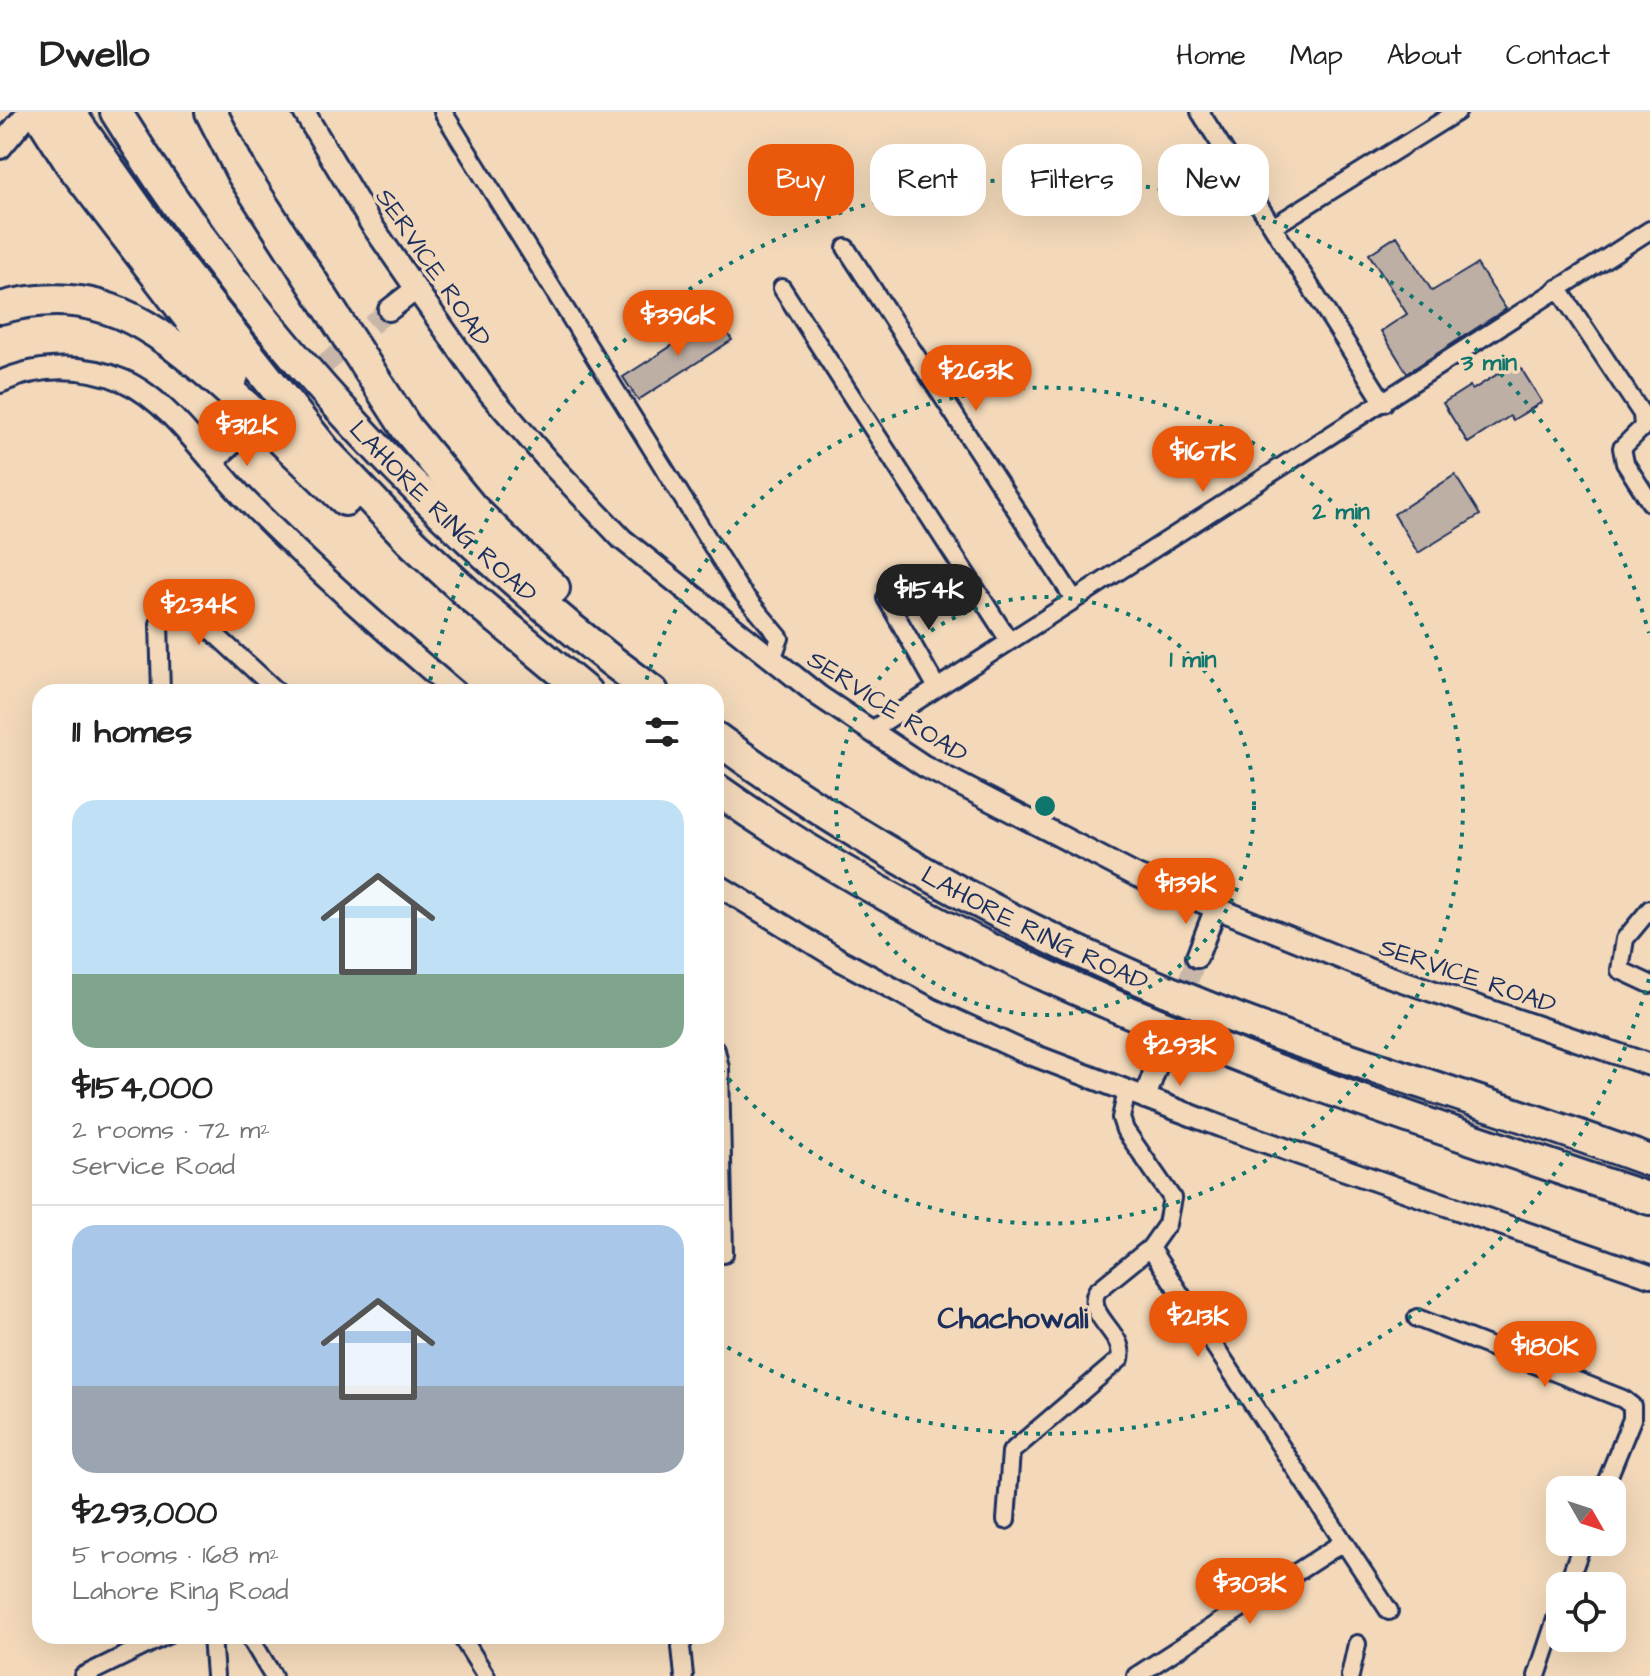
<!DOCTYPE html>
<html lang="en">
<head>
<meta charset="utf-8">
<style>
  :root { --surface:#fff; --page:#f6f6f6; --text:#222; --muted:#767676; --line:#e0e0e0; --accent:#ea580c }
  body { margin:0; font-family:"Architects Daughter",sans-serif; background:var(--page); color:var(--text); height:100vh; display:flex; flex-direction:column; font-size:30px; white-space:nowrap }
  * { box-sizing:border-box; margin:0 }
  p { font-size:26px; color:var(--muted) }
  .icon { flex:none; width:44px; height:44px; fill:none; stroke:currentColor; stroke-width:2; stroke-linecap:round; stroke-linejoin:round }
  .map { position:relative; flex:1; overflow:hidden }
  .side { position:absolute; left:32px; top:572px; width:692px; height:960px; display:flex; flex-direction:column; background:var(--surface); border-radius:24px; box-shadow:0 8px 32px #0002 }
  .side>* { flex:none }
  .banner { position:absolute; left:748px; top:32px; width:760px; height:72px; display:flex; gap:16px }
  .needle { width:52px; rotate:129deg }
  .fabs { position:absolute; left:1546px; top:1364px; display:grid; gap:16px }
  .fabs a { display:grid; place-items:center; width:80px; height:80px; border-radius:16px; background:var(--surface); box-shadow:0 8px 32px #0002; font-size:40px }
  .price { position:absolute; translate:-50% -68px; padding:0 18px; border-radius:28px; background:var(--accent); color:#fff; font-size:26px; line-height:52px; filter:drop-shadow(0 2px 4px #0008) }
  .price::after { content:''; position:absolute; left:50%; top:48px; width:24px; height:18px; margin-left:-12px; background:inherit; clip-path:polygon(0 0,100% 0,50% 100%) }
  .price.active { background:#222; color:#fff }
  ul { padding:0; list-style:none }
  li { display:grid; align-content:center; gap:16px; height:424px; padding:0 40px }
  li+li { border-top:2px solid var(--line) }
  li span { display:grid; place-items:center; height:248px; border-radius:24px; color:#555 }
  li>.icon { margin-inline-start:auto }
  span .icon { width:144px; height:144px; fill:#fffc; stroke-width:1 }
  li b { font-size:34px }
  h2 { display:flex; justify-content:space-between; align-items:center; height:96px; padding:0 40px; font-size:34px }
  .chip { padding:0 28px; border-radius:24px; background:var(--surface); box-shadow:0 8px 32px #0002; font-size:28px; line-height:72px }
  .chip.active { background:var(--accent); color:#fff }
  header { display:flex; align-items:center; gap:48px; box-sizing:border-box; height:112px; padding:0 40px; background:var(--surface); border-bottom:2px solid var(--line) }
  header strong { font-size:38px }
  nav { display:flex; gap:44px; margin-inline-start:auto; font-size:28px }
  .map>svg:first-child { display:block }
</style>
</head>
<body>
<header>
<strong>Dwello</strong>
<nav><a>Home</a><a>Map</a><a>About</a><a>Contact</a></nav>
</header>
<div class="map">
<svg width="1650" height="1564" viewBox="0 0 1650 1564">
  <rect width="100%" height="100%" fill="#f3d9ba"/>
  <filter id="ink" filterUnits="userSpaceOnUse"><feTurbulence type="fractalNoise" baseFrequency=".0125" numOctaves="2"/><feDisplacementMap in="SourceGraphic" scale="16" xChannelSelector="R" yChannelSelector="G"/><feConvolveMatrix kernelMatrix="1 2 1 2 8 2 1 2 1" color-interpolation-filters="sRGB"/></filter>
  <g filter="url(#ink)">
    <path fill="#beafa4" stroke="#1b2f5e" stroke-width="2" d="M1397 124 1432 179 1477 152 1506 197 1407 261 1381 219 1407 202 1369 142Z
      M717 205 732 228 638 288 623 265Z
      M1517 250 1542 290 1513 308 1510 304 1468 331 1443 291 1470 274 1472 278Z
      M1455 363 1480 403 1418 441 1394 402Z"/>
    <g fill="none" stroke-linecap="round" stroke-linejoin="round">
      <path stroke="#c8b7a8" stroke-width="20" stroke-dasharray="20 10" stroke-linecap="butt" d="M234 330 389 198
        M1156 955 1197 845"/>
      <g stroke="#1b2f5e" stroke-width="22">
        <path id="minor" d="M443 0 739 477 780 526 772 547
          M1200 0 1384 291
          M1274 114 1457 0
          M846 136 1074 487
          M782 176 1008 527
          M1558 176 1642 302 1643 315 1622 336 1625 351 1650 390
          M886 486 936 574
          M161 580 159 512 163 501 181 497 193 502 278 580
          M870 619 1650 118
          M1650 797 1625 827 1620 858 1650 872
          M716 938 720 956 724 1142
          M1127 979 1121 1006 1125 1018 1172 1086 1167 1112 1150 1136 1389 1499
          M1417 1206 1623 1287 1632 1294V1307L1603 1378
          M1006 1408 1011 1340 1120 1247C1126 1221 1084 1204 1097 1179L1150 1136
          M1567 1474 1583 1430
          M212 1524 215 1564
          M249 1524 273 1564
          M461 1524 486 1564
          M83 1564 165 1524
          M684 1564 681 1535 685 1524
          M1136 1564 1342 1431
          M1350 1564 1357 1532
          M1537 1564 1560 1495"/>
      </g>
      <g stroke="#1b2f5e" stroke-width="26">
        <path id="tertiary" d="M304 0 371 112 416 177 490 282 550 351 622 427 819 584 924 654 1137 764 1373 859 1650 953
          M389 198 416 177
          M0 270C39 252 84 252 124 269 171 290 209 350 245 387 311 455 383 518 456 580
          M212 350 234 330
          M716 772 842 849 931 897 1020 938 1225 1016 1650 1164
          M1197 845 1215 798
          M1145 986 1156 955"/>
      </g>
      <g stroke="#1b2f5e" stroke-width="28">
        <path id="secondary" d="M0 35 29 0"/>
      </g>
      <g stroke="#1b2f5e" stroke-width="36">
        <g id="motorway">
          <path d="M38 0 71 52 233 263"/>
          <path d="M69 0 173 147 326 340 414 432 475 488 586 580"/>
          <path id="s1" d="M116 0C251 219 446 428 653 580"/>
          <path d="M211 0 242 61 407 317 472 396 554 476"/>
          <path d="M0 196C96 170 151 211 220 271 263 309 304 349 345 388"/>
          <path id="s2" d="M716 626C889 753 1081 851 1283 924 1405 967 1529 1004 1650 1049"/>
          <path d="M716 677C997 876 1328 978 1650 1087"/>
        </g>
      </g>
      <use href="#minor" stroke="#f3d9ba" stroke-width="16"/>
      <use href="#tertiary" stroke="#f3d9ba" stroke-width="20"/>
      <use href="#secondary" stroke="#f3d9ba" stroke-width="22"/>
      <use href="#motorway" stroke="#f3d9ba" stroke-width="30"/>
    </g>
  </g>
  <g fill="none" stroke="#0f766e" stroke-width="4" stroke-dasharray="4 8">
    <circle cx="1045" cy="694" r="209"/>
    <path d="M643 579A418 418 0 1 1 718 954"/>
    <path d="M1649 867A628 628 0 0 1 717 1229M428 580A628 628 0 0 1 1649 521"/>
  </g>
  <g text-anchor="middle" stroke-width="7" stroke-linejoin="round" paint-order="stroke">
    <g font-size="26" fill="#1b2f5e" stroke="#f3d9ba">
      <text transform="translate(434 155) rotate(56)" y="9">SERVICE ROAD</text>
      <text dy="9" stroke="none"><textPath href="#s1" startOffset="518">LAHORE RING ROAD</textPath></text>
      <text transform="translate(888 594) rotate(33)" y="9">SERVICE ROAD</text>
      <text dy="9" stroke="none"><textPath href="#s2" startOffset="372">LAHORE RING ROAD</textPath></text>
      <text transform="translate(1468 863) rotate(19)" y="9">SERVICE ROAD</text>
    </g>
    <g font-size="30" font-weight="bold" fill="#1b2f5e" stroke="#f3d9ba">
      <text x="1013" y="1216">Chachowali</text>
    </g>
  </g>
  <circle cx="1045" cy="694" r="12" fill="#0f766e" stroke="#f3d9ba" stroke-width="4"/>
  <g font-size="24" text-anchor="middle" font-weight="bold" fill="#0f766e" stroke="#f3d9ba" stroke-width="7" stroke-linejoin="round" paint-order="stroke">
    <text x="1489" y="258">3 min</text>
    <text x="1341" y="407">2 min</text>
    <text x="1193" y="555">1 min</text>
  </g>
</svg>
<div class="fabs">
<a><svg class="needle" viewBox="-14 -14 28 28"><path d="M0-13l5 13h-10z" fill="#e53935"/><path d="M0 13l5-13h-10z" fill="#767676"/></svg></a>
<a><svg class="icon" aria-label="locate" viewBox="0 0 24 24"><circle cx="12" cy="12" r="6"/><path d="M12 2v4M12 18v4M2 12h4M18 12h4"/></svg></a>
</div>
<b class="price" style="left:678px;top:246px">$396K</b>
<b class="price" style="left:976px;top:301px">$263K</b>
<b class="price" style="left:247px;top:356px">$312K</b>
<b class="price" style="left:1203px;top:382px">$167K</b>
<b class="price active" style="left:929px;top:520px">$154K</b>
<b class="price" style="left:199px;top:535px">$234K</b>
<b class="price" style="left:1186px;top:814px">$139K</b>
<b class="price" style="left:1180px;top:976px">$293K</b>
<b class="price" style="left:1198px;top:1247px">$213K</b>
<b class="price" style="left:1545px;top:1277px">$180K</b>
<b class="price" style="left:1250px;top:1514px">$303K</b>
<div class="banner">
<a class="chip active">Buy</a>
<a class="chip">Rent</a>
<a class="chip">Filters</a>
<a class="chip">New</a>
</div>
<section class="side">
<h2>11 homes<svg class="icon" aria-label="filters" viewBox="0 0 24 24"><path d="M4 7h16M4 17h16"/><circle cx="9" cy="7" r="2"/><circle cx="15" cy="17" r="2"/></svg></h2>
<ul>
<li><span style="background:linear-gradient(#bfe0f5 70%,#7fa58c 0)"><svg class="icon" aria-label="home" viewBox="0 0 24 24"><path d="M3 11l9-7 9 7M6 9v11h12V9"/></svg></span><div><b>$154,000</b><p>2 rooms · 72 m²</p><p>Service Road</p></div></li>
<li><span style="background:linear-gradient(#a9c7e8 65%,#9aa5b1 0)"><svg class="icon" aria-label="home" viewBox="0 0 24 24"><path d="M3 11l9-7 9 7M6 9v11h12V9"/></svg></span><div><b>$293,000</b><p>5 rooms · 168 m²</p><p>Lahore Ring Road</p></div></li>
</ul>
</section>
</div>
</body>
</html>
